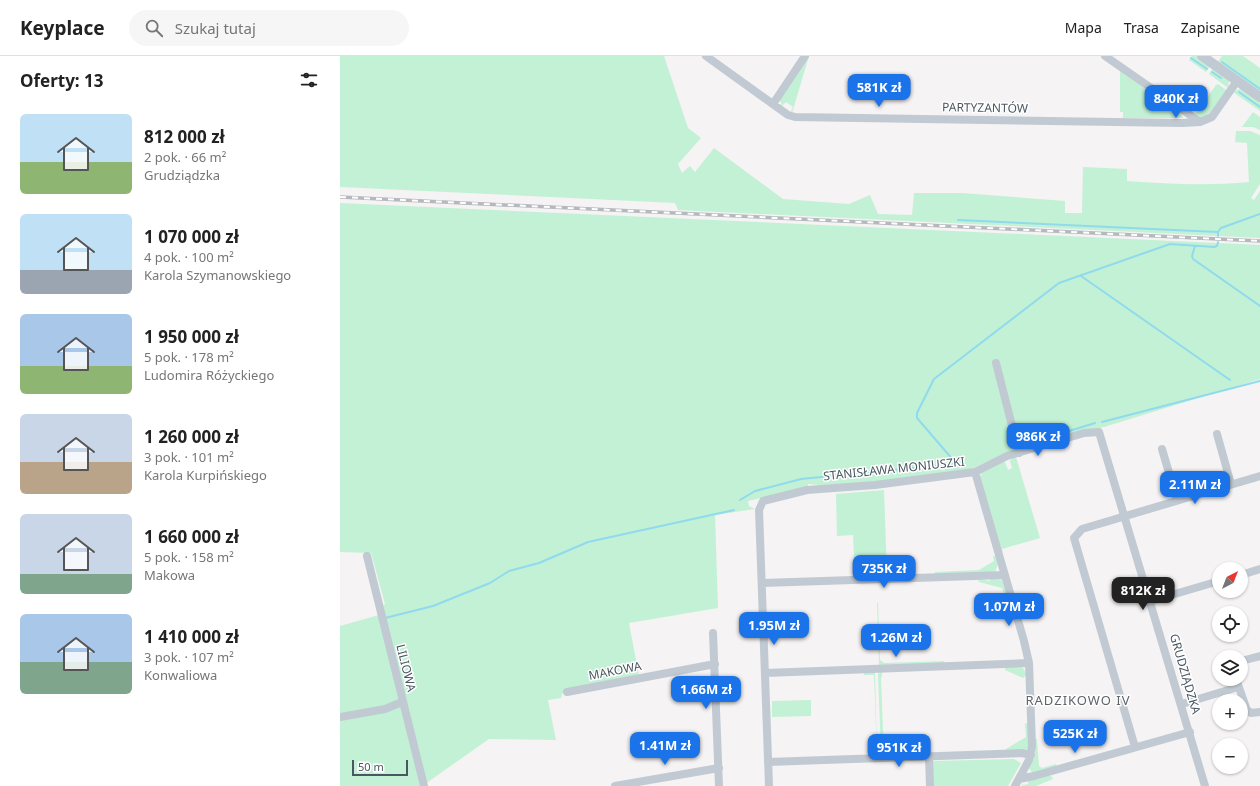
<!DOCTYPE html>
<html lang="pl">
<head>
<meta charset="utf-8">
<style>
  :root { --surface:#fff; --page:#f6f6f6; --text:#222; --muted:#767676; --line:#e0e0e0; --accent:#1a73e8 }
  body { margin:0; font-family:"Noto Sans",sans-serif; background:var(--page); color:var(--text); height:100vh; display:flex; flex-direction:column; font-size:15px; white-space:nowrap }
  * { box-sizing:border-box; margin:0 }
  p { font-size:13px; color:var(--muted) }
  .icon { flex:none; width:22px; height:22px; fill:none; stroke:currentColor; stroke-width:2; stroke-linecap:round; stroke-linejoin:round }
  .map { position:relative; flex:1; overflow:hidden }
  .side { display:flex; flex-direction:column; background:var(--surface); width:340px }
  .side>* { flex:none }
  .needle { width:26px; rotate:42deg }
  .controls { position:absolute; left:872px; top:506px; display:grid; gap:8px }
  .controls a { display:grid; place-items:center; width:36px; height:36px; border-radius:50%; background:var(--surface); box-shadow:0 1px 3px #0004; font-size:20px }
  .scale { position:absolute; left:12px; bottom:10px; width:56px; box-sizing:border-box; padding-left:4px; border:2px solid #4a5661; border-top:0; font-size:11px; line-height:14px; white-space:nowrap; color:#4a5661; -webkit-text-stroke:3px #fff; paint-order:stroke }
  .price { position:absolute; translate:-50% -34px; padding:0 9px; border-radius:8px; background:var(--accent); color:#fff; font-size:13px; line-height:26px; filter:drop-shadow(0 1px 2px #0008) }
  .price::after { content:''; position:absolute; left:50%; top:24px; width:12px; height:9px; margin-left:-6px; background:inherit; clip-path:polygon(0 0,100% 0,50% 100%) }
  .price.selected { background:#222; color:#fff }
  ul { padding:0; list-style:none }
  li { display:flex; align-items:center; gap:12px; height:100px; padding:0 20px }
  li span { display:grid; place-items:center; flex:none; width:112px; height:80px; border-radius:6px; color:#555 }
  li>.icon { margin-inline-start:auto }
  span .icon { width:48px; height:48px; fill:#fffc; stroke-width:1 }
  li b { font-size:17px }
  h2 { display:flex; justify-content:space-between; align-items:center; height:48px; padding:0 20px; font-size:17px }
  header { display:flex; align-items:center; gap:24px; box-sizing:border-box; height:56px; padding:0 20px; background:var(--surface); border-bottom:1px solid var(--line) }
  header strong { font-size:19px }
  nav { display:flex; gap:22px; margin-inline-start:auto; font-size:14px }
  .search { width:280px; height:36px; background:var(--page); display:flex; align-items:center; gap:10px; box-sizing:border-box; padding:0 14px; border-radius:22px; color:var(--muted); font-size:15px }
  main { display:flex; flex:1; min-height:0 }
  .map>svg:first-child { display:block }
</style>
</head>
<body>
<header>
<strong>Keyplace</strong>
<div class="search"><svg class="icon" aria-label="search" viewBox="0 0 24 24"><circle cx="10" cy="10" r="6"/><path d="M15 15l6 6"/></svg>Szukaj tutaj</div>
<nav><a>Mapa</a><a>Trasa</a><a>Zapisane</a></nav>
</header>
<main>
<section class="side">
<h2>Oferty: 13<svg class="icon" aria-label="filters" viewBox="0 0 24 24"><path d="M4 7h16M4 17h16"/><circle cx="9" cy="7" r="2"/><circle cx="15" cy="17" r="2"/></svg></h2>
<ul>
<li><span style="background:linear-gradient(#bfe0f5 60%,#8fb573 0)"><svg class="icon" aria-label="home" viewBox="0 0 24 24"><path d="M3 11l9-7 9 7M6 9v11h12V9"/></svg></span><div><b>812 000 zł</b><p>2 pok. · 66 m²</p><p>Grudziądzka</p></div></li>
<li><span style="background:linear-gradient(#bfe0f5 70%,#9aa5b1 0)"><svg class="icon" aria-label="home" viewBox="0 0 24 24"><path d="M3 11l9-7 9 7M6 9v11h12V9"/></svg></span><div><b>1 070 000 zł</b><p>4 pok. · 100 m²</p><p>Karola Szymanowskiego</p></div></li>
<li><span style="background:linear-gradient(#a9c7e8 65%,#8fb573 0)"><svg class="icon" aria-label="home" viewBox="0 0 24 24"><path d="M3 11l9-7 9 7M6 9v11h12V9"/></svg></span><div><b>1 950 000 zł</b><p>5 pok. · 178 m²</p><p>Ludomira Różyckiego</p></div></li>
<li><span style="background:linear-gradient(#c9d6e8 60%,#b9a48a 0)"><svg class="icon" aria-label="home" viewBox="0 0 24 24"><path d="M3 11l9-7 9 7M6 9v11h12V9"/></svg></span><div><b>1 260 000 zł</b><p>3 pok. · 101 m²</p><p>Karola Kurpińskiego</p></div></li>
<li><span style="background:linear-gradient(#c9d6e8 75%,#7fa58c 0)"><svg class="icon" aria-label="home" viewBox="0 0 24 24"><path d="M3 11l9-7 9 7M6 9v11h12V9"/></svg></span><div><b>1 660 000 zł</b><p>5 pok. · 158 m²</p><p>Makowa</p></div></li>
<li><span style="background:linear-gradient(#a9c7e8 60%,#7fa58c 0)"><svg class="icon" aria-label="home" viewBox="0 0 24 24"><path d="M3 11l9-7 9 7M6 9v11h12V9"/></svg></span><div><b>1 410 000 zł</b><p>3 pok. · 107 m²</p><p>Konwaliowa</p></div></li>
</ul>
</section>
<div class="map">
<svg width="920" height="730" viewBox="0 0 920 730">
  <rect width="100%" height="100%" fill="#f5f3f3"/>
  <path fill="#c3f1d5" d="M0 0H324L348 72 361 82 338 108 342 117 350 110 355 116 374 92 443 143 509 148 530 139 538 158 572 159 574 137H622L725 145V157H742L743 111 787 113V125C828 128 868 130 909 126L907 87 895 86 896 75H910L920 79V128L911 142 914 144 920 135V182L338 154 335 147 0 131Z
    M469 0 452 57 451 55 453 51 446 46 442 50 440 44Z
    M852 0H856L870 10 866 16 849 4Z
    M882 0H903L920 12V37L877 7Z
    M873 12 889 24 888 32 869 18Z
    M780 15 842 59 843 62H783V56H780Z
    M878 28 886 34 871 57 861 62 854 60 876 29Z
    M902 33 920 45V55L893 36 896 34Z
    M913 56 920 61V74L913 71H902Z
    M0 147 920 189V323L764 371 723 380 648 405 632 413 539 426 479 429 468 428V431L408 445 409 450 415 453 375 459 378 552 289 567 299 620 225 633 222 638 221 642 208 644 216 684 149 683 85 728 41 552 45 548 31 497 0 496Z
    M676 401 700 482 662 493 663 498 639 423 643 414 662 404 665 406 668 414 672 412 670 405 672 402Z
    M544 434 547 517H552V520L515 521 513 479 497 480 496 438Z
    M653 500H656L658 508 655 516 595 519V516L639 514 654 505Z
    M650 522 662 524 669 547 667 548 662 532 639 526 638 523 650 525Z
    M537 547H538L540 604 544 607 604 605 605 608 539 609Z
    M39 559 80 730H0V570Z
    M665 611H681L684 613 686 619 683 622 665 614Z
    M540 615H542V620L541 622 544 700 541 697 538 618Z
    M524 616H534L535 618 537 699 534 619H524Z
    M471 644V660L432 661V645Z
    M685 667 688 668V692L685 694 666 695V693L686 681Z
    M695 683H697L699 710 702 712 716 708 717 711 693 718 689 712 695 700Z
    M674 703 681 707 668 730H592L593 705Z
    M706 720H711L713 723 696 730H683L682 729V727L683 729 688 728V725Z"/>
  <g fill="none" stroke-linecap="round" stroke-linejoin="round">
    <path stroke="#90daee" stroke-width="2" d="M851 2 867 13
      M882 6 920 33
      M872 16 881 22
      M899 36 920 51
      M618 164 878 176
      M878 180V176L881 172 920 158
      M855 190 852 200 853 203 920 250
      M741 220 890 324
      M762 366 920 325
      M726 376 755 367
      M680 388 718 378
      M400 444 415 435 461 423 613 408 615 407 614 405 577 362V357L594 323 719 227 830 188 874 191 877 190 878 186
      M45 562 93 550 150 527 169 515 199 507 248 486 394 454"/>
    <path stroke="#c1cad2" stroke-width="8" d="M366 0 448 59 455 61 842 67 860 66
      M765 0 860 66 872 61 897 25
      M433 48 465 0
      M656 307 679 397
      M877 378 891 428
      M822 393 837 444
      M635 416 684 585 689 607 692 690 689 704 675 730
      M27 500 84 730
      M901 519 920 513
      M422 527 665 519
      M811 545 879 525
      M373 577 379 730
      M901 605 920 600
      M425 617 689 607
      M896 623 907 654 911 657 920 656
      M227 636 375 608
      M842 648 898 631
      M0 661 45 653 62 646
      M795 691 734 482 742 473 920 420
      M589 701 590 730
      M428 706 682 697 691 699
      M679 723 694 720 850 676
      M275 730 379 712
      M429 730 419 454 423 445 467 434 535 429 635 416 667 400 744 377 759 376 865 730"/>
    <path stroke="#c1cad2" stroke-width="10" d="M862 0 920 41"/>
    <g stroke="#b5b8bd" stroke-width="3.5">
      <path id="rail" d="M0 141 920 185"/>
    </g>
    <use href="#rail" stroke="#fff" stroke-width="2" stroke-dasharray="6" stroke-linecap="butt"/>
  </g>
  <g text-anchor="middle" stroke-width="3" stroke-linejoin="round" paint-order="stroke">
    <g font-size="12" fill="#4a5661" stroke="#fff">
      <text transform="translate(645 52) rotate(1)" y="4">PARTYZANTÓW</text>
      <text transform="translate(554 413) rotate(-6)" y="4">STANISŁAWA MONIUSZKI</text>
      <text transform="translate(66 612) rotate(76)" y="4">LILIOWA</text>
      <text transform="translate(275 615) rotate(-11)" y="4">MAKOWA</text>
      <text transform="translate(845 618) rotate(74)" y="4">GRUDZIĄDZKA</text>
    </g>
    <g font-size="13" letter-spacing="1" fill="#5f6368" stroke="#fff">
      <text x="738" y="649">RADZIKOWO IV</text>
    </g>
  </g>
</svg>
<div class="controls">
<a><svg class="needle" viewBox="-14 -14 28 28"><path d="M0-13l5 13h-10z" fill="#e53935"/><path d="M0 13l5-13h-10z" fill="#767676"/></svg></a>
<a><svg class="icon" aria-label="locate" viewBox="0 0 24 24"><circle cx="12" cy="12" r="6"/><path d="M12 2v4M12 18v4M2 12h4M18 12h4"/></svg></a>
<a><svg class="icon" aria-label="layers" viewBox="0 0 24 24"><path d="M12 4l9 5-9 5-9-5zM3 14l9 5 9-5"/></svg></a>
<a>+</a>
<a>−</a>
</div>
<div class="scale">50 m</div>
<b class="price" style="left:539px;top:52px">581K zł</b>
<b class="price" style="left:836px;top:63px">840K zł</b>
<b class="price" style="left:698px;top:401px">986K zł</b>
<b class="price" style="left:855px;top:449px">2.11M zł</b>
<b class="price" style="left:544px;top:533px">735K zł</b>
<b class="price selected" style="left:803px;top:555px">812K zł</b>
<b class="price" style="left:669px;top:571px">1.07M zł</b>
<b class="price" style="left:434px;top:590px">1.95M zł</b>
<b class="price" style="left:556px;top:602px">1.26M zł</b>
<b class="price" style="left:366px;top:654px">1.66M zł</b>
<b class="price" style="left:735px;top:698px">525K zł</b>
<b class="price" style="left:325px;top:710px">1.41M zł</b>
<b class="price" style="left:559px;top:712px">951K zł</b>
</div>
</main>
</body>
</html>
